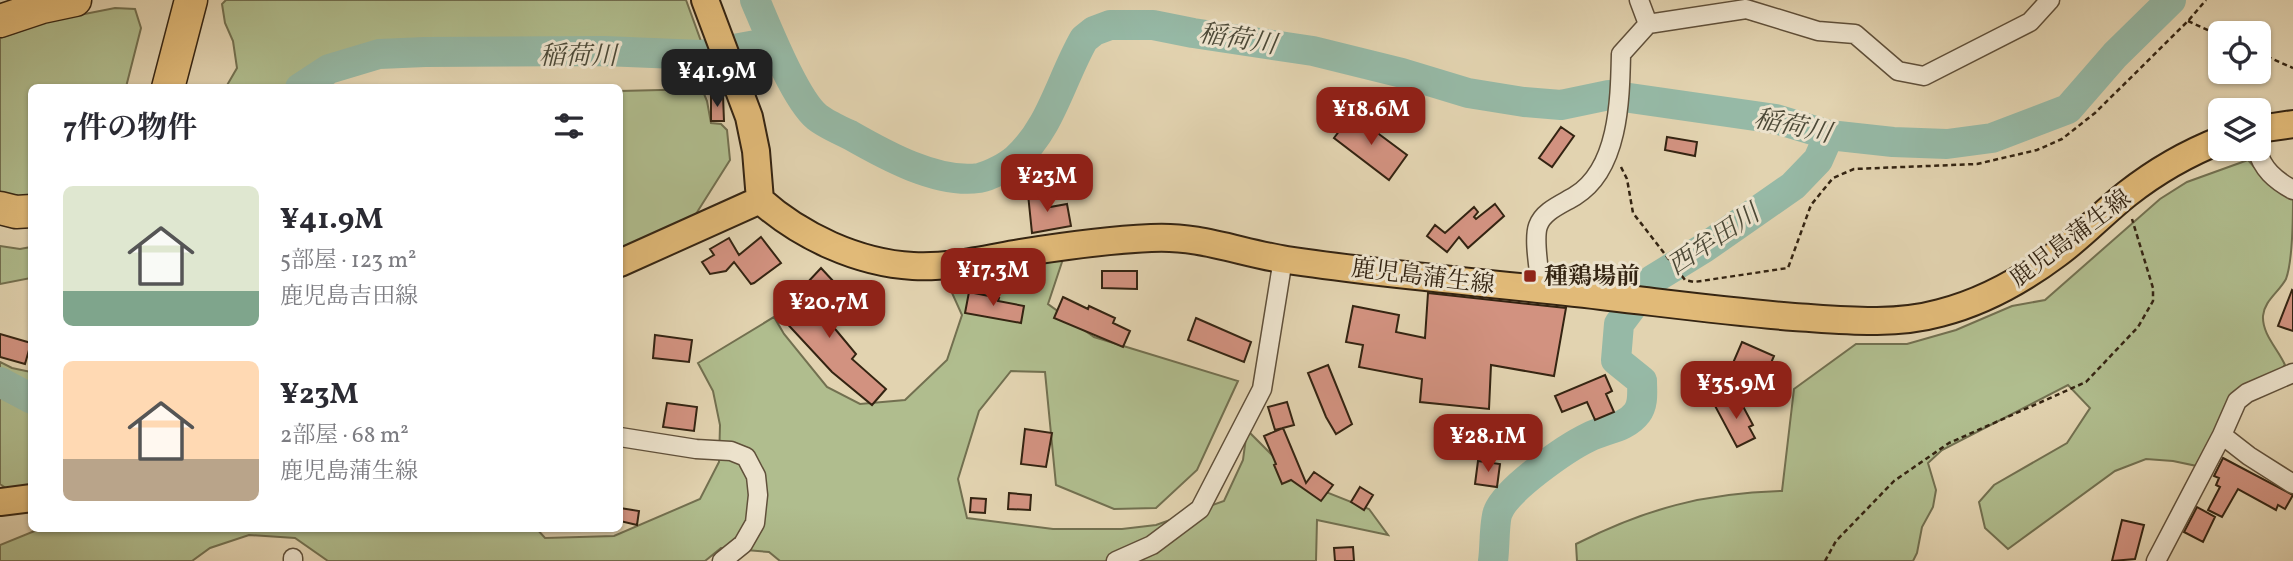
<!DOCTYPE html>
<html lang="ja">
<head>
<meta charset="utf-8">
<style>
  :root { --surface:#fff; --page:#f2f2f3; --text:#2b2b33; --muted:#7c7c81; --accent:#8f2418 }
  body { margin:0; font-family:Vollkorn,"Noto Serif JP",serif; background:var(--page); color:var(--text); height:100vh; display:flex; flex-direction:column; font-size:26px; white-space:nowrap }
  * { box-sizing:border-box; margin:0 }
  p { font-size:23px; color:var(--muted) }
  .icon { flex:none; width:38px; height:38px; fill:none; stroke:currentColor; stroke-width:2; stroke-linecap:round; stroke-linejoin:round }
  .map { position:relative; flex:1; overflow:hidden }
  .side { position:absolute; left:28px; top:84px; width:595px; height:448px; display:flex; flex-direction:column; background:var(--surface); border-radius:10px; box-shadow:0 2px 5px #0004 }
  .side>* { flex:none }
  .tools { position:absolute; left:2208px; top:21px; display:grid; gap:14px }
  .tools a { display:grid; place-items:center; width:63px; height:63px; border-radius:10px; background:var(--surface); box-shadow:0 2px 5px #0004; font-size:35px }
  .price { position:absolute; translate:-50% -60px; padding:0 16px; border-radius:14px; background:var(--accent); color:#fff; font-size:23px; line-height:46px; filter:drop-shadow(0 2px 4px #0008) }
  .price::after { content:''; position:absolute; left:50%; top:42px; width:21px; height:16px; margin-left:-10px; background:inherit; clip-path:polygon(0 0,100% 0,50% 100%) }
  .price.current { background:#222; color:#fff }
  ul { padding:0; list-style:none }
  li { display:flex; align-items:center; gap:21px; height:175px; padding:0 35px }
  li span { display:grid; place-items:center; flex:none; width:196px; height:140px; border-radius:10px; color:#555 }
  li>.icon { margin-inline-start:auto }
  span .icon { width:84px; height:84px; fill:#fffc; stroke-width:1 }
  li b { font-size:30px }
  h2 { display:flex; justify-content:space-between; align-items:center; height:84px; padding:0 35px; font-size:30px }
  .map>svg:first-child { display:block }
</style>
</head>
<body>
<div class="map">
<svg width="2293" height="561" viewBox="0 0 2293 561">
  <rect width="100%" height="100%" fill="#e2d3b0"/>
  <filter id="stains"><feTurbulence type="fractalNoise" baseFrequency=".00286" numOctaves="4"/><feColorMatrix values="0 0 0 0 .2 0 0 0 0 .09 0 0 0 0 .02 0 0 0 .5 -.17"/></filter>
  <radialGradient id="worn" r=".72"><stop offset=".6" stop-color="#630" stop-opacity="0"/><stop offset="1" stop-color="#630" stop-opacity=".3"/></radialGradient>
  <path fill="#b0bd8e" stroke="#727050" stroke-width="2" d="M226 0H686L702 44 693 47 648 43 567 42 388 44 341 56 300 77 284 87H226L237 68 233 41 225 23 222 4Z
    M115 8 135 9 141 28 126 87 32 88 31 200 0 196V38L49 21Z
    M702 89 707 101 711 123 721 124 727 130 730 160 694 217 620 250V91Z
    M2248 160 2263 177 2293 198C2293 220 2293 260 2286 279 2279 292 2264 301 2263 316 2262 334 2278 349 2285 365L2276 374 2238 393 2197 466 2173 461 2146 459 2115 471 2008 549 1985 528 1979 502 1994 485 2067 443 2090 408 2068 385 1942 450 1928 463 1936 490 1933 507 1922 527 1917 553 1913 561H1577L1576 544C1645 509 1704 493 1782 491L1794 389 1856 344H1907L1956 330 2012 306 2045 300 2160 199 2187 182Z
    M0 246 20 249 31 247V278L0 284Z
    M1063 259 1048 304 1094 337 1238 381 1197 470 1156 508 1114 509 1056 485 1045 372 1011 371 979 411 958 479 967 518 1053 529H1122L1156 525 1224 501 1243 460 1247 430 1298 481 1369 509 1388 535 1317 520 1316 561H780L769 552 721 548 705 561H328L295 538 249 535 210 548 192 561H0V545L37 530 536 528 545 538 614 536 700 499 719 462 720 425 713 391 698 363 774 317 784 334 827 387 860 404 905 400 947 360 962 315 948 284Z
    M0 362 12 368 31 372V488L10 491 0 484Z"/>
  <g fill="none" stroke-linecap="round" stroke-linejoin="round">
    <path stroke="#96b9a6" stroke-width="30" d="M755 0C767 28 795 99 817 117 826 124 839 130 850 135 885 155 937 184 979 178 990 176 1008 166 1016 159 1051 128 1061 79 1084 39L1094 31 1110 25H1153L1193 33 1313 51 1402 73 1468 93 1524 102 1561 105 1609 95 1776 119 1829 135 1893 142 1947 144 1992 138 2068 109 2115 55 2171 0
      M300 88 329 69 379 54 425 52 604 51 701 55 772 42
      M0 382 32 399
      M1493 561C1495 549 1494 521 1498 512 1507 489 1566 448 1589 437 1605 429 1626 428 1637 413 1644 404 1642 391 1642 381L1616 360 1619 324 1652 280 1704 248 1793 186 1818 160 1829 135"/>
  </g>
  <path fill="#d29280" stroke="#342412" stroke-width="2" d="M711 96H723L724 121H711Z
    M1352 114 1407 155 1389 180 1334 138Z
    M1561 127 1574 136 1552 167 1539 158Z
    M1667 137 1697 142 1695 156 1665 150Z
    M1047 191 1050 207 1067 204 1071 226 1032 233 1028 194Z
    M1495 204 1504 216 1468 248 1459 237 1447 252 1427 236 1435 225 1445 233 1474 207 1478 212 1474 217 1476 219Z
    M761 237 781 263 754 283 751 284 734 262 726 271 710 274 702 262 714 255 710 249 729 238 739 255Z
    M821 268 834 282 810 306 836 330 856 354 852 359 886 389 872 405 832 372 780 316 810 286 807 283Z
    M1102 271H1137V289L1102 288Z
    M2292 290 2293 291V331L2278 326Z
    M969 292 999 298 998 301 1024 306 1021 323 965 313Z
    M1428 293 1566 308 1554 376 1491 365 1489 409 1420 402 1422 379 1359 367 1363 345 1346 342 1353 306 1399 315 1396 332 1425 338Z
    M1063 297 1088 309 1089 306 1115 318 1113 323 1130 331 1123 347 1054 318Z
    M1196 318 1251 342 1244 362 1188 340Z
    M0 334 31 343 25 364 0 357Z
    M655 335 692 340 689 362 653 358Z
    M1742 342 1774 356 1765 377 1733 363Z
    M1328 365 1352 424 1336 434 1326 417 1308 373Z
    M1605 375 1612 391 1606 394 1614 412 1595 420 1587 402 1562 412 1555 396Z
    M1738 397 1753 425 1749 427 1755 438 1737 447 1714 404 1725 398 1728 403Z
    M1287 402 1294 425 1283 428 1306 483 1314 472 1333 485 1321 501 1291 480 1282 484 1274 465 1276 464 1264 436 1283 428 1275 430 1268 407Z
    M667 403 697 407 694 431 663 427Z
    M1025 429 1052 433 1046 467 1021 464Z
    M2223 458 2293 495 2285 509 2278 505 2276 510 2238 489 2222 517 2208 510 2220 487 2216 485 2219 478 2214 476Z
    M1478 461 1500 464 1497 487 1475 484Z
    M1360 487 1373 495 1364 510 1351 502Z
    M1009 493 1031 495 1030 510 1008 509Z
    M971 498 986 499 985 513 970 512Z
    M2197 507 2215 517 2203 542 2184 532Z
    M620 508 639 511 637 525 620 521Z
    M2122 520 2144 525 2135 559 2112 561Z
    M1353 547 1354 561H1335L1334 548Z"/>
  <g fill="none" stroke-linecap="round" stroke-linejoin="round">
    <g stroke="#60503a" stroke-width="21">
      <path id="minor" d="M1639 0 1648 24
        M2257 149C2262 169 2275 180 2293 190
        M1541 290C1540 274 1533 240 1538 226 1543 211 1562 204 1575 196 1619 169 1620 100 1621 54L1648 24 1746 9 1818 31 1855 34 1898 71 1924 76 2030 22 2050 0
        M2222 435 2249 456 2293 484
        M620 437 696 449 731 451 746 457 756 476 758 495 755 523 743 544 722 561
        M293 561V558
        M1116 561 1152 545 1200 509 1262 389 1283 259
        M2156 561 2222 435 2237 401 2247 393 2293 373"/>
    </g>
    <g stroke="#342412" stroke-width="30">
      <path id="primary" d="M705 0 749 117 756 151 760 200
        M2259 129 2293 124
        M760 200C800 236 858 263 913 266 949 268 985 259 1020 253 1064 246 1107 240 1151 238 1199 235 1241 253 1287 260 1394 276 1502 284 1610 297 1671 304 1732 312 1794 317 1842 320 1893 326 1940 313 1983 302 2021 281 2057 254 2082 236 2103 213 2127 194 2155 172 2188 153 2221 140
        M620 263 760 200
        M0 502 32 498"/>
    </g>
    <g stroke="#342412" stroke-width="35">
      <path id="motorway" d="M0 21 42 7 75 0
        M168 88 191 0
        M0 208 16 212 32 211"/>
    </g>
    <path stroke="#342412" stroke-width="2.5" stroke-dasharray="5 3.5" stroke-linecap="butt" d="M2188 21 2221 36
      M2259 53 2293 68
      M1621 167 1627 179 1633 213 1685 280 1694 282 1788 268 1811 205 1833 178 1854 169 1977 164 2037 150 2062 139 2095 113 2188 21 2206 0
      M1825 561 1836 541 1894 481 1949 443 2086 382 2138 327 2153 301V288L2132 219"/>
    <use href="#minor" stroke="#ece2cc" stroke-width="18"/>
    <use href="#primary" stroke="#e1ba78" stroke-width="26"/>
    <use href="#motorway" stroke="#e1ba78" stroke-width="32"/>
  </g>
  <rect fill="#8f2418" stroke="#ece2cc" stroke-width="2.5" x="1523" y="269" width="14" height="14" rx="3.5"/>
  <g text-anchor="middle" stroke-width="6" stroke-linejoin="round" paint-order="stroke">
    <g font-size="24" fill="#342412" stroke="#ece2cc">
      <text transform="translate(2070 238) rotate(-37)" y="8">鹿児島蒲生線</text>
      <text transform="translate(1423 276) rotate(7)" y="8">鹿児島蒲生線</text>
    </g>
    <g font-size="24" font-weight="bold" fill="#342412" stroke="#ece2cc" text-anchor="start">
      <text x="1544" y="284">種鶏場前</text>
    </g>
    <g font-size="26" font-style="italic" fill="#4c4937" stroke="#ece2cc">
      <text transform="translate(1238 38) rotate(9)" y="9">稲荷川</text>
      <text x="578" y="64">稲荷川</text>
      <text transform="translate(1793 125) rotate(12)" y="9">稲荷川</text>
      <text transform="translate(1713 239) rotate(-34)" y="9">西牟田川</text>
    </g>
  </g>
  <rect width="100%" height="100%" filter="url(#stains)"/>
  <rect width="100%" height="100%" fill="url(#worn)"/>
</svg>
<div class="tools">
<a><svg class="icon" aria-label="locate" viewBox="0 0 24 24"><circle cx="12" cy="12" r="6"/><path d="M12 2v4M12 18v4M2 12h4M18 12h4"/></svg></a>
<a><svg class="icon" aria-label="layers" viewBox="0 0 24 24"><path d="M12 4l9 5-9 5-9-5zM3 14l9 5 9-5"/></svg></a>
</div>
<b class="price current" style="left:717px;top:109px">¥41.9M</b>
<b class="price" style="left:1371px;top:147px">¥18.6M</b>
<b class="price" style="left:1047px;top:214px">¥23M</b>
<b class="price" style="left:993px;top:308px">¥17.3M</b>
<b class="price" style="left:829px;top:340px">¥20.7M</b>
<b class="price" style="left:1736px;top:421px">¥35.9M</b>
<b class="price" style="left:1488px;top:474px">¥28.1M</b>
<section class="side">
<h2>7件の物件<svg class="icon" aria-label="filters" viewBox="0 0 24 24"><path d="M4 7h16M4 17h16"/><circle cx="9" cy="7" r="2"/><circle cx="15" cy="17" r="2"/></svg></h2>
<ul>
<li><span style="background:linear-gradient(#dfe7d0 75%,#7fa58c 0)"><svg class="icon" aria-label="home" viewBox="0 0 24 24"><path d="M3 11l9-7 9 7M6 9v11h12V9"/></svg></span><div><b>¥41.9M</b><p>5部屋 · 123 m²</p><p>鹿児島吉田線</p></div></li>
<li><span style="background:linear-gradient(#ffd9b3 70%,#b9a48a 0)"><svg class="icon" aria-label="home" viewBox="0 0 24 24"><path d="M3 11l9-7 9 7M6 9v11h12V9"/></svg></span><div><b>¥23M</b><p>2部屋 · 68 m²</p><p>鹿児島蒲生線</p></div></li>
</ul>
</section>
</div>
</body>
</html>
